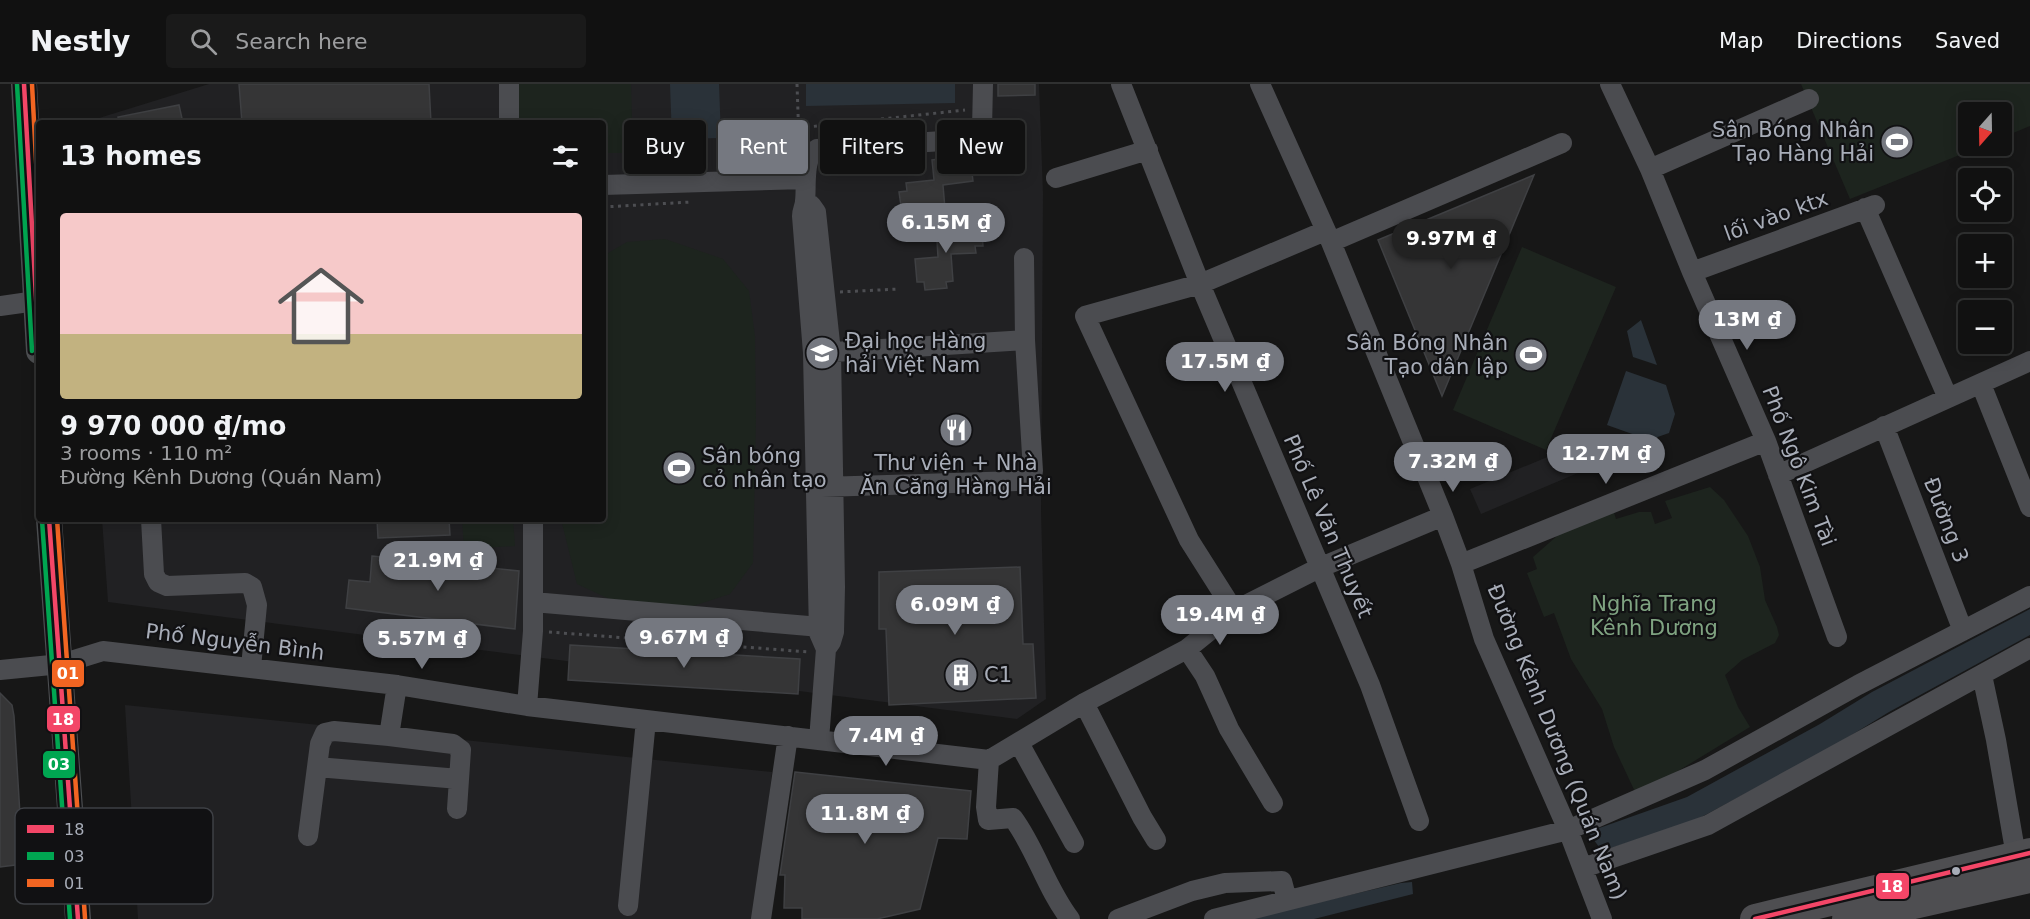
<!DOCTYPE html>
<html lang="en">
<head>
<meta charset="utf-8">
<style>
  :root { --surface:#111; --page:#1a1a1a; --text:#f1f3f6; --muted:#9c9d9f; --line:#303131; --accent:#757880 }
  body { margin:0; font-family:"DejaVu Sans",sans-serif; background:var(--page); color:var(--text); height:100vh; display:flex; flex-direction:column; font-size:22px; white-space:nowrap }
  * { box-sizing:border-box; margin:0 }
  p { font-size:20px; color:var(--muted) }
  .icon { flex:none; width:33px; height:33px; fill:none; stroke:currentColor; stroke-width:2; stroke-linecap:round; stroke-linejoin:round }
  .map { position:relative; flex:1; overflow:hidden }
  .side { position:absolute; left:36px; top:36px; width:570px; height:402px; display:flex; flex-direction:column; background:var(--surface); border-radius:6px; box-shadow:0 3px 15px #0003,0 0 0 2px var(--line) }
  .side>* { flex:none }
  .top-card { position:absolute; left:624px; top:36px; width:570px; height:54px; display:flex; gap:12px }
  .needle { width:39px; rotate:200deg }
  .buttons { position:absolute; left:1958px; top:18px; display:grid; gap:12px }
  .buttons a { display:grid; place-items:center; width:54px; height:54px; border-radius:6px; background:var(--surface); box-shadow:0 3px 15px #0003,0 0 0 2px var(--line); font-size:30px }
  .price { position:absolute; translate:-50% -51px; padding:0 14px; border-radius:21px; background:var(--accent); color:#fff; font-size:20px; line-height:39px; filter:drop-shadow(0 2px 3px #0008) }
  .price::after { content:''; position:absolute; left:50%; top:36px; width:18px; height:14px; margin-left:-9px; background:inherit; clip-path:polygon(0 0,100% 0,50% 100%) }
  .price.on { background:#222; color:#fff }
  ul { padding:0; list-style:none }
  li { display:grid; align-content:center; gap:12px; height:318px; padding:0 24px }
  li span { display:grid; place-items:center; height:186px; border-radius:6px; color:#555 }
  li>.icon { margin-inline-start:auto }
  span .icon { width:108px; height:108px; fill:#fffc; stroke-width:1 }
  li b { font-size:26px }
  h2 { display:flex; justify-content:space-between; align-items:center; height:72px; padding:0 24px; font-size:26px }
  .tag { padding:0 21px; border-radius:6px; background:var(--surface); box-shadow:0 3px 15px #0003,0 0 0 2px var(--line); font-size:21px; line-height:54px }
  .tag.on { background:var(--accent); color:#fff }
  header { display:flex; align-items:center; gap:36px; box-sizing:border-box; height:84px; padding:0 30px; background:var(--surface); border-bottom:2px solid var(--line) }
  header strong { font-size:28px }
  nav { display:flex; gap:33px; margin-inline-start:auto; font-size:21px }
  .search { width:420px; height:54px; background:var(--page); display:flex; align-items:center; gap:15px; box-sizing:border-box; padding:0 21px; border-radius:6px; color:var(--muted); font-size:22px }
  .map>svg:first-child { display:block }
</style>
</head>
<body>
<header>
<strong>Nestly</strong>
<div class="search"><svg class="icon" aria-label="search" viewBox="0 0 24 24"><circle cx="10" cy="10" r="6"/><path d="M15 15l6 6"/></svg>Search here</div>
<nav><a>Map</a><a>Directions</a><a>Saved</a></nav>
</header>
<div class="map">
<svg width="2030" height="835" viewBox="0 0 2030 835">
  <rect width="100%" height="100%" fill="#171717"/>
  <path fill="#212123" d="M209 0H1039L1043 110 1041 427 1046 615 1017 635 108 518 102 435H603V39H83Z
    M1574 362 1585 386 1481 430 1470 405Z
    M125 621 772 688 756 835H138Z"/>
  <path fill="#1d241e" d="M516 0H631L633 69H603V39H517Z
    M1801 0H2030V42L2001 54V28H1968V62H1982L1850 115Z
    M665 155 723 175 749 207 755 252 756 334 753 479 730 510 684 525 629 524 577 500 561 435H603V172L627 158Z
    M1522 163 1616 203 1546 366 1453 326Z
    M1710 403 1724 416 1748 452 1760 483 1765 516 1777 543 1779 551 1775 559 1742 576 1725 591 1738 623 1750 643 1637 712 1614 663 1602 625 1571 575 1554 529 1544 533 1527 489 1537 485 1533 473 1574 437 1612 422 1616 435 1639 428H1651L1655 440 1672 434 1665 417Z
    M462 435H513L515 462 464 465Z"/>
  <path fill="#2a3239" d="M670 0H719L721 54 672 55Z
    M806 0H955V19L806 22Z
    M1641 236 1657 281 1633 273 1627 247Z
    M1626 287 1666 301 1675 330 1669 349 1649 356 1607 341Z
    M2030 525V551L1889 628 1832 663 1694 737 1602 767 1588 748 1687 713 1820 640 1872 608Z
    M1412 798 1413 810 1314 835H1247L1401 799Z"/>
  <path fill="#353536" stroke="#3f4043" stroke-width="1.5" d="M239 0H429L431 39H242Z
    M998 0H1035V11L998 12Z
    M179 21 183 39H119L118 33Z
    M963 68V73L978 72 981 88 972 89 973 97 943 101 945 125 914 129 913 120 901 122 899 108 907 107 906 99 934 96 932 76 939 75V69Z
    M1534 91 1480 221 1442 312 1378 156Z
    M966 137V149L982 148 983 162H975L976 169 951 170 953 197 946 198 947 204 925 206 924 198H917L915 175 938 173 936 140Z
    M377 435H449L450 451 378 454Z
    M372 472 519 487 515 545 346 524 349 496 370 498Z
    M1020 483 1023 560H1033L1036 614 889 621 886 545H879V488Z
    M570 561 800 575 798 610 568 596Z
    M0 609 12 621 14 632 23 780 0 783Z
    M795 688 971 707 967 755 938 754 920 825 877 835H802V824H784L785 791H780Z"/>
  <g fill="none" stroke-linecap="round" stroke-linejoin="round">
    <path stroke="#4d4e52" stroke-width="3" stroke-dasharray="3 4.5" stroke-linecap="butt" d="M797 0 799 57
      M799 44 965 26
      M603 123 691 118
      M840 208 898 205
      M549 548 809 568"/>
    <path stroke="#4b4c50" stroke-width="20" d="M509 0V39
      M1121 0 1200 200 1370 601 1419 737
      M1260 0 1331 158 1443 432 1461 480 1484 555 1568 746 1602 835
      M1610 0 1650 85 1692 188 1766 357 1837 553
      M1650 85 1809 15
      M1056 94 1148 66
      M603 101 805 95
      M805 120 811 121 816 128 831 268 835 503 834 548 831 558 826 565 819 656
      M1865 124 1948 314
      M1331 158 1562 59
      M1692 188 1875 121
      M0 222 36 217
      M818 269 1025 256
      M1981 300 2030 423
      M1884 342 1963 547
      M1778 391 2030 277
      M822 403 1020 397 1029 394 1033 387 1025 256 1024 174
      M151 435 154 490 158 498 167 502 245 499 252 503 257 521 251 583
      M1461 480 1766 357
      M533 518 832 544
      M1234 527 1189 456 1085 232 1200 200 1325 147
      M826 565 819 549 813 269 802 132C802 126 805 122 805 117 807 103 802 72 817 65L975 55 980 52 982 45 983 0
      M1187 565 1205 592 1229 645 1273 719
      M0 586 61 580 103 567 397 601 527 622 989 676 1084 619 1187 565 1234 527 1319 484 1443 432
      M1982 591 1996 656 2016 772
      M1084 619 1142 733 1156 756
      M527 622 533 547V435
      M389 652 453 660 461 666 457 725
      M1019 659 1074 759
      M989 676 986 723 988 736 1013 734C1036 765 1046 804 1070 835
      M317 683 459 695
      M308 752 320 660 325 649 334 647 389 652 397 601
      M1583 784 1708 741 2030 564
      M628 822 646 636
      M761 835 788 652
      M1118 835 1192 807 1225 799 1282 797 1287 816
      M1214 835 1568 746 1705 686 1858 601 2030 512"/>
    <path stroke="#4d4f52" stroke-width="26" d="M24 0 39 267
      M49 435 78 835"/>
    <path stroke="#4e4e51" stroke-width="30" d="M1755 835 2030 769
      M1847 835 2030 794"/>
    <g stroke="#111113" stroke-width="9">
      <path id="bus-1" d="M24 0 39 267
        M49 435 78 835
        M1755 835 2030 769"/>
    </g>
    <g stroke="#111113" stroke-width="9">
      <path id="bus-2" d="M17 0 32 267
        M42 436 70 835"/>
    </g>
    <g stroke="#111113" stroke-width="9">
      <path id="bus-3" d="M32 0 39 133
        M57 435 85 834"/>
    </g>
    <use href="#bus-1" stroke="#f34667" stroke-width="4.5"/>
    <use href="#bus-2" stroke="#00a651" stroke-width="4.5"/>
    <use href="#bus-3" stroke="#f26522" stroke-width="4.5"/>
  </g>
  <defs>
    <g id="stadium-disc" transform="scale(1.725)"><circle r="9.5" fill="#757880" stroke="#111113"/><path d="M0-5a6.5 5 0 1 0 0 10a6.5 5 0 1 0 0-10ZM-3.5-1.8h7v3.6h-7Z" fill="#fff"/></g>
    <g id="university-disc" transform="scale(1.725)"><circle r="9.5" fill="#757880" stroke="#111113"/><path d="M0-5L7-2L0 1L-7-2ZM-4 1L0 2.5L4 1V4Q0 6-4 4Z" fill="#fff"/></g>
    <g id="restaurant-disc" transform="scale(1.725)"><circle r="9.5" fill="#757880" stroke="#111113"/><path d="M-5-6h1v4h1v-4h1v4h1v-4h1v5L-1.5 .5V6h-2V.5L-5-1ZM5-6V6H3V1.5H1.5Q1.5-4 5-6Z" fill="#fff"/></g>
    <g id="building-disc" transform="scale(1.725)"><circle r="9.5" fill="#757880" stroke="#111113"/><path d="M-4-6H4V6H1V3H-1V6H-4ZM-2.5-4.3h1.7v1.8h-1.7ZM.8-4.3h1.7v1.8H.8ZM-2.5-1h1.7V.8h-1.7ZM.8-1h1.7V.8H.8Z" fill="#fff"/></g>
  </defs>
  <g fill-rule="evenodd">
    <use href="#stadium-disc" x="1897" y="58"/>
    <use href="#university-disc" x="822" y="269"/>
    <use href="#stadium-disc" x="1531" y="271"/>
    <use href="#restaurant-disc" x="956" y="346"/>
    <use href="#stadium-disc" x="679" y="384"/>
    <use href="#building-disc" x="961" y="591"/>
  </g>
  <circle fill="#a8adb8" stroke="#111113" stroke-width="2" cx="1956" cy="787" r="5"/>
  <g text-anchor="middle" stroke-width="4.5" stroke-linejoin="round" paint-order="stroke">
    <g font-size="21" fill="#a8adb8" stroke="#111113" text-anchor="start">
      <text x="1874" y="53" text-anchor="end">Sân Bóng Nhân<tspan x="1874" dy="24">Tạo Hàng Hải</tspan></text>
      <text x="845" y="264">Đại học Hàng<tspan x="845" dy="24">hải Việt Nam</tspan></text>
      <text x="1508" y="266" text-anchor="end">Sân Bóng Nhân<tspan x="1508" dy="24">Tạo dân lập</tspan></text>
      <text x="702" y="379">Sân bóng<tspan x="702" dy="24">cỏ nhân tạo</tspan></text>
      <text x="956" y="386" text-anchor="middle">Thư viện + Nhà<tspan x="956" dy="24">Ăn Căng Hàng Hải</tspan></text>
      <text x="984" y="598">C1</text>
    </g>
    <g font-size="21" fill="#a8adb8" stroke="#111113">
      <text transform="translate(1776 132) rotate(-20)" y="7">lối vào ktx</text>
      <text transform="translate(1799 382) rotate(69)" y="7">Phố Ngô Kim Tài</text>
      <text transform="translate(1946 436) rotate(69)" y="7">Đường 3</text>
      <text transform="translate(1328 442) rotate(67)" y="7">Phố Lê Văn Thuyết</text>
      <text transform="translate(235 558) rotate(7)" y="7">Phố Nguyễn Bình</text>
      <text transform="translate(1557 658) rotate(68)" y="7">Đường Kênh Dương (Quán Nam)</text>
    </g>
    <g font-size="21" fill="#7fa381" stroke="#111113">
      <text x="1654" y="527">Nghĩa Trang<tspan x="1654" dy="24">Kênh Dương</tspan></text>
    </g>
  </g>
  <rect x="15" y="724" width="198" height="96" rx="9" fill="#111113" stroke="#3e4045" stroke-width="1.5"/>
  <rect x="27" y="741" width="27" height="8" fill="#f34667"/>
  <rect x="27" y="768" width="27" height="8" fill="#00a651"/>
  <rect x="27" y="795" width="27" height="8" fill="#f26522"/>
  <g font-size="16" fill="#a8adb8">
    <text x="64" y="751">18</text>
    <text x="64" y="778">03</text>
    <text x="64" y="805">01</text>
  </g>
  <g stroke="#111113" stroke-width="2">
    <rect x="51" y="575" width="34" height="29" rx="6" fill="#f26522"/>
    <rect x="46" y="621" width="35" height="28" rx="6" fill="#f34667"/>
    <rect x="42" y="666" width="34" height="29" rx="6" fill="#00a651"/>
    <rect x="1875" y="788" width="35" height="28" rx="6" fill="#f34667"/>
  </g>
  <g font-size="16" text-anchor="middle" font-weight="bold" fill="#fff">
    <text x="68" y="595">01</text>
    <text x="63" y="641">18</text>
    <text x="59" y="686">03</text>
    <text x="1892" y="808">18</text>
  </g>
</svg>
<div class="buttons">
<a><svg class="needle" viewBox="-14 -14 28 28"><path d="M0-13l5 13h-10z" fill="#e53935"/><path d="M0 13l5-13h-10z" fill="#9c9d9f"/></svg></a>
<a><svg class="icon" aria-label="locate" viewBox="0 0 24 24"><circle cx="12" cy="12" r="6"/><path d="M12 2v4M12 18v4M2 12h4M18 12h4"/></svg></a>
<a>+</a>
<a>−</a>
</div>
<b class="price" style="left:946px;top:170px">6.15M ₫</b>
<b class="price on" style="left:1451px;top:186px">9.97M ₫</b>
<b class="price" style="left:1747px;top:267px">13M ₫</b>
<b class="price" style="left:1225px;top:309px">17.5M ₫</b>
<b class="price" style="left:1606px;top:401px">12.7M ₫</b>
<b class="price" style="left:1453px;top:409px">7.32M ₫</b>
<b class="price" style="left:438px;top:508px">21.9M ₫</b>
<b class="price" style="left:955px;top:552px">6.09M ₫</b>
<b class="price" style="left:1220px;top:562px">19.4M ₫</b>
<b class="price" style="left:684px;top:585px">9.67M ₫</b>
<b class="price" style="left:422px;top:586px">5.57M ₫</b>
<b class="price" style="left:886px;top:683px">7.4M ₫</b>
<b class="price" style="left:865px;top:761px">11.8M ₫</b>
<div class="top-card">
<a class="tag">Buy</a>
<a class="tag on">Rent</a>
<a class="tag">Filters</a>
<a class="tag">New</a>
</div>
<section class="side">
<h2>13 homes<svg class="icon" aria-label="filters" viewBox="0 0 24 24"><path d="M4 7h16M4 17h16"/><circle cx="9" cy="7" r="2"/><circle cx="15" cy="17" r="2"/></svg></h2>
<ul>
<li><span style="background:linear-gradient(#f6c9c9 65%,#c2b280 0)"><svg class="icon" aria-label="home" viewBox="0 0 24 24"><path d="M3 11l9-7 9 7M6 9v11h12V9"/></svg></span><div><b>9 970 000 ₫/mo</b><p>3 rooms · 110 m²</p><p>Đường Kênh Dương (Quán Nam)</p></div></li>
</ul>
</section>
</div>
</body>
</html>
